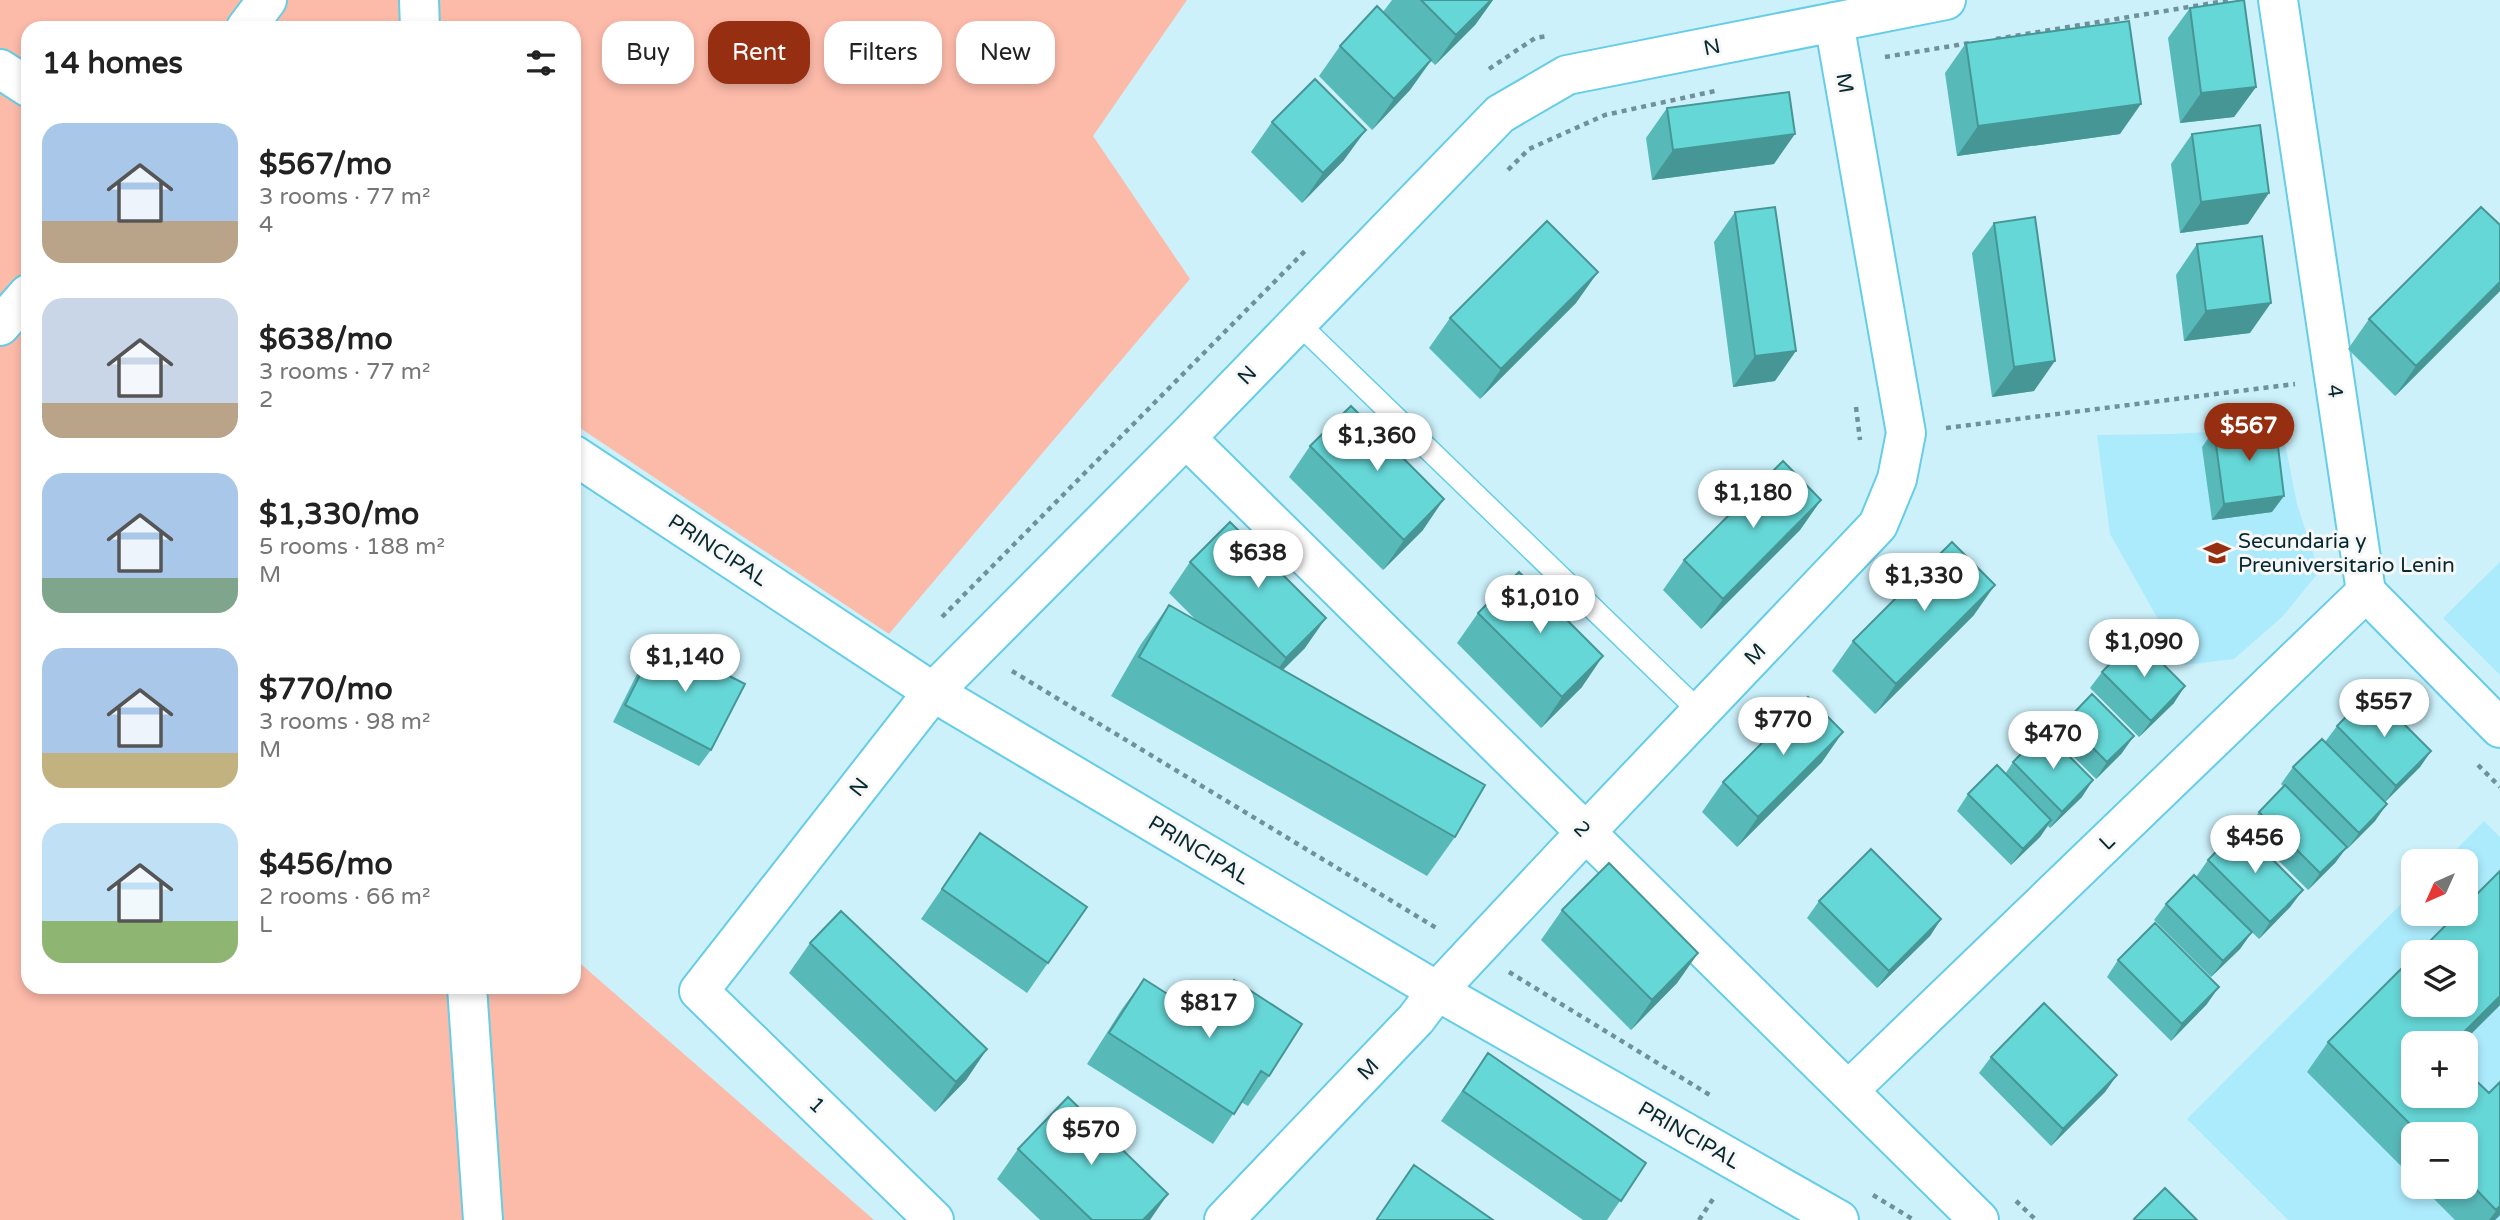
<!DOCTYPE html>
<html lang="en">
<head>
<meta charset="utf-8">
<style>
  :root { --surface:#fff; --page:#f6f6f6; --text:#222; --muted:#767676; --accent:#962f11 }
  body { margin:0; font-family:"Varela Round",sans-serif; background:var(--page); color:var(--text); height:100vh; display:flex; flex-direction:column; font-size:26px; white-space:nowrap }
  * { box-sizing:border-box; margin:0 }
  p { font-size:23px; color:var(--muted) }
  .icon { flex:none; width:38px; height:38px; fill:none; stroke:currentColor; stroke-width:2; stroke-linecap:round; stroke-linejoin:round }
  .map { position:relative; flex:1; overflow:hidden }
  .side { position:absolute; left:21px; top:21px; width:560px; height:973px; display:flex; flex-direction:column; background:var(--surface); border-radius:21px; box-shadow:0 4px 10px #0003 }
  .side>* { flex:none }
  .hud { position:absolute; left:602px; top:21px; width:665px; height:63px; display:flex; gap:14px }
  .needle { width:46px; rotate:225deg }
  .fabs { position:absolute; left:2401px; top:849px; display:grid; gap:14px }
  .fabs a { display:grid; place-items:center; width:77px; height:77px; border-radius:14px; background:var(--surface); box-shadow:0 4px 10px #0003; font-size:35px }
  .price { position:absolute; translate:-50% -60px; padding:0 16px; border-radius:24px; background:#fff; color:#222; font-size:23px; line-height:46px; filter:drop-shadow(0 2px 4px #0008) }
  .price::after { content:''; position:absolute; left:50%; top:42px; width:21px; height:16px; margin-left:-10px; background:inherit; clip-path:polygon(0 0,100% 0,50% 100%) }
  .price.active { background:var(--accent); color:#fff }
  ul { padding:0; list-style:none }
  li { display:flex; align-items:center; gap:21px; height:175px; padding:0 21px }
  li span { display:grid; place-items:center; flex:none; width:196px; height:140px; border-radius:21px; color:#555 }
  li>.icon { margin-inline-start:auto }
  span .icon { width:84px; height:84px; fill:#fffc; stroke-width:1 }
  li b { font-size:30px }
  h2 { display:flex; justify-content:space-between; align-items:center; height:84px; padding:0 21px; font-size:30px }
  .chip { padding:0 24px; border-radius:21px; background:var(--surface); box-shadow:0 4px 10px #0003; font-size:24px; line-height:63px }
  .chip.active { background:var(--accent); color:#fff }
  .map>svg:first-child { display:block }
</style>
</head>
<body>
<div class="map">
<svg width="2500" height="1220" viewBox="0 0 2500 1220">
  <rect width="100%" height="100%" fill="#ccf1fb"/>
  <path fill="#acebfc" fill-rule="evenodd" d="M2282 428 2297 504 2319 572 2282 617 2234 659 2184 665 2110 534 2097 435 2171 434Z
    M2500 562V675L2443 618Z
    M2484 821 2500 837V1220H2288L2187 1119 2413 892V914H2466V861H2445ZM2413 952H2466V1004H2413ZM2413 1043H2466V1096H2413ZM2413 1134H2466V1186H2413Z"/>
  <path fill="#fcbaa9" d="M0 0H1187L1093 136 1190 279 889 634 574 424V28H28V987H574V958L874 1220H0Z"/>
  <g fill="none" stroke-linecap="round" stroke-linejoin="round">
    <g stroke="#65cde6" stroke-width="24">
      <path id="service" d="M1298 323 1700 712"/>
    </g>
    <g stroke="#65cde6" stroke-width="42">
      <path id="minor" d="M419 0 420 28
        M2278 0 2366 592 2500 728
        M246 28 267 0
        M0 326 28 294
        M1186 438 1979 1220
        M467 987 483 1220
        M1848 1091 2366 592
        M934 1220 699 991 933 692 1186 438 1500 114 1567 75 1946 0
        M1224 1220 1416 1019 1437 991 1586 832 1878 525 1897 479 1906 433 1834 22"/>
    </g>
    <g stroke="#65cde6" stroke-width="42">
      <path id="tertiary" d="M0 69 28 87
        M574 455 933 692 1437 991 1839 1220"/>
    </g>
    <path stroke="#6e929b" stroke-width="4.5" stroke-dasharray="5 5" stroke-linecap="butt" d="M1996 39 2231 0
      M1885 57 1970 43
      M1489 69 1535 38 1548 36
      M1508 170 1529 149 1605 115 1715 91
      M1856 407 1860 440
      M1946 428 2295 384
      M942 617 1306 250
      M1012 671 1438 929
      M2478 765 2500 787
      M1509 972 1713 1097
      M1873 1195 1914 1220
      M2016 1201 2036 1220
      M1699 1220 1715 1196"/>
    <use href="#service" stroke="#fff" stroke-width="21"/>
    <use href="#minor" stroke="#fff" stroke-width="38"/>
    <use href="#tertiary" stroke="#fff" stroke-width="38"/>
  </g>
  <path fill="#58b9b9" d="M1392 0H1493L1475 25 1435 65 1431 61 1410 90 1372 130 1319 76 1340 46 1383 12Z
    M2190 8 2256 87 2234 117 2180 123 2168 38Z
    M1966 43 2120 134 1957 156 1945 73Z
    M1667 108 1774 164 1652 180 1646 138Z
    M1272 122 1344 160 1302 203 1251 152Z
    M2192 134 2248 224 2180 233 2171 164Z
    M1735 212 1775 381 1733 387 1714 242Z
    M1994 223 2034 391 1992 397 1972 253Z
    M2500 225V291L2395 396 2348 349 2369 319Z
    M2197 244 2250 333 2184 341 2176 275Z
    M1576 303 1480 399 1429 348 1450 318Z
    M2214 430 2272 512 2212 520 2202 447Z
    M1310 446 1423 530 1383 570 1289 477Z
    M1821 500 1800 530 1701 629 1663 590 1684 560Z
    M1190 562 1305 648 1283 670 1455 837 1427 876 1111 696 1141 644 1169 605 1196 620 1169 593Z
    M1478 613 1582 687 1541 728 1457 643Z
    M1974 615 1875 714 1832 671 1853 641Z
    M658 639 711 750 699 766 613 722 646 656Z
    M2102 672 2174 703 2139 737 2090 688Z
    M2066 721 2122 753 2096 779 2054 737Z
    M2337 726 2431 751 2420 767 2385 802 2375 821 2347 849 2346 848 2335 863 2308 890 2247 829 2259 812 2284 787 2281 784 2293 767 2325 742Z
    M1822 762 1737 847 1702 812 1723 782Z
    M2013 762 2082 797 2050 828 2048 826 2040 837 2011 865 1957 811 1968 794 2005 774Z
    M980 833 1087 907 1027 993 921 919Z
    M2208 860 2291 906 2259 939 2196 877Z
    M2500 871V1005L2462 1043H2413V1096H2466V1071L2489 1093 2500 1082V1215L2495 1220H2455L2421 1186H2466V1134H2413V1178L2307 1072 2328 1042 2413 957V1004H2466V952H2419L2457 914H2466V905Z
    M1819 901 1941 919 1930 936 1877 988 1807 918Z
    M2166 904 2252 932 2240 949 2211 977 2154 920Z
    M1562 910 1698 953 1677 983 1631 1030 1541 940Z
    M810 943 987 1049 966 1080 935 1112 789 973Z
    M2118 960 2207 1004 2171 1041 2107 977Z
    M1144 979 1207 1019 1234 980 1269 1076 1248 1106 1241 1102 1213 1144 1087 1064 1122 1009Z
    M1488 1053 1646 1163 1607 1220H1583L1441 1121Z
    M1991 1057 2117 1075 2105 1092 2051 1146 1979 1073Z
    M1018 1149 1150 1220H1040L997 1179Z"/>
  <path fill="#479696" d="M1491 0H1493L1475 25 1435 65 1456 35Z
    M1431 60 1410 90 1372 130 1394 99Z
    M2256 87 2234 117 2180 123 2201 93Z
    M2141 104 2120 134 1957 156 1978 126Z
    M1366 130 1344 160 1302 203 1323 173Z
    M1795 134 1774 164 1652 180 1673 150Z
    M2269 193 2248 224 2180 233 2201 202Z
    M1598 272 1576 303 1480 399 1501 369Z
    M2500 282V291L2395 396 2416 366Z
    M2271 303 2250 333 2184 341 2206 311Z
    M1796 351 1775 381 1733 387 1755 356Z
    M2055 361 2034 391 1992 397 2014 367Z
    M2284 496 2272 512 2212 520 2224 504Z
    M1444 499 1423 530 1383 570 1404 540Z
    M1821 500 1800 530 1701 629 1723 599Z
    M1995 585 1974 615 1875 714 1896 684Z
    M1326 618 1305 648 1264 688 1286 658Z
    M1603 656 1582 687 1541 728 1562 697Z
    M2185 686 2174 703 2139 737 2151 721Z
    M1843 732 1822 762 1737 847 1758 817Z
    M2134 736 2122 753 2096 779 2107 762Z
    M2431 751 2420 767 2385 802 2396 786Z
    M2093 780 2082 797 2050 828 2062 812Z
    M2387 804 2375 821 2347 849 2359 833Z
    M2051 820 2040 837 2011 865 2023 849Z
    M2347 847 2335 863 2308 890 2320 873Z
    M2303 890 2291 906 2259 939 2270 922Z
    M1941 919 1930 936 1877 988 1889 971Z
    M2252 932 2240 949 2211 977 2223 961Z
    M1698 953 1677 983 1631 1030 1652 1000Z
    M2219 987 2207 1004 2171 1041 2182 1024Z
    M2500 996V1005L2462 1043H2453Z
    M987 1049 966 1080 935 1112 956 1082Z
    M2117 1075 2105 1092 2051 1146 2063 1129Z
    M1168 1194 1150 1220H1143Z
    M2500 1206V1215L2495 1220H2489Z"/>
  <path fill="#66d7d7" stroke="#479696" stroke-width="2" d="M1421 0H1491L1456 35Z
    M2244 0 2256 87 2201 93 2190 8Z
    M1377 6 1431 60 1394 99 1340 46Z
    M2129 21 2141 104 1978 126 1966 43Z
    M1315 79 1366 130 1323 173 1272 122Z
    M1789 92 1795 134 1673 150 1667 108Z
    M2260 125 2269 193 2201 202 2192 134Z
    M1775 207 1796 351 1755 356 1735 212Z
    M2481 207 2500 225V282L2416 366 2369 319Z
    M2035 217 2055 361 2014 367 1994 223Z
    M1547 221 1598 272 1501 369 1450 318Z
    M2262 236 2271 303 2206 311 2197 244Z
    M1351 406 1444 499 1404 540 1310 446Z
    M2275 422 2284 496 2224 504 2214 430Z
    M1783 461 1821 500 1723 599 1684 560Z
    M1230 522 1326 618 1286 658 1190 562Z
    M1952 542 1995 585 1896 684 1853 641Z
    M1519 572 1603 656 1562 697 1478 613Z
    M1169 605 1485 785 1455 837 1139 657Z
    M2136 637 2185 686 2151 721 2102 672Z
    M658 639 745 684 711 750 625 705Z
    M2371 691 2431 751 2396 786 2337 726Z
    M2092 694 2134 736 2107 762 2066 721Z
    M1808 697 1843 732 1758 817 1723 782Z
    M2044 731 2093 780 2062 812 2013 762Z
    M2322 739 2387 804 2359 833 2293 767Z
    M1997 765 2051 820 2023 849 1968 794Z
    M2285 785 2347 847 2320 873 2259 812Z
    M2240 827 2303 890 2270 922 2208 860Z
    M980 833 1087 907 1048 963 942 889Z
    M1871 849 1941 919 1889 971 1819 901Z
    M1609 863 1698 953 1652 1000 1562 910Z
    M2500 871V996L2453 1043H2413V1096H2466V1071L2489 1093 2500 1082V1206L2496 1210 2466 1179V1134H2420L2328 1042 2413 957V1004H2466V952H2419L2457 914H2466V905Z
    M2194 875 2252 932 2223 961 2166 904Z
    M841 911 987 1049 956 1082 810 943Z
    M2155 923 2219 987 2182 1024 2118 960Z
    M1144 979 1208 1020 1234 980 1302 1024 1269 1076 1261 1071 1234 1114 1109 1033Z
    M2044 1003 2117 1075 2063 1129 1991 1057Z
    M1488 1053 1646 1163 1621 1201 1463 1091Z
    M1068 1097 1168 1194 1143 1220H1092L1018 1149Z
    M1414 1165 1493 1220H1379L1377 1219Z
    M2165 1188 2197 1220H2135L2134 1219Z"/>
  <defs>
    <g id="school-bare" transform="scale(2.1)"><path d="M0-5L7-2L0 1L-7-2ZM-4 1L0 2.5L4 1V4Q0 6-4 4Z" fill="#962f11" stroke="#f7f7f7" stroke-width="2.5" paint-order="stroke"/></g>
  </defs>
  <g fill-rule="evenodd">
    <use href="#school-bare" x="2217" y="553"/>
  </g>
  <g text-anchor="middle" stroke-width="6" stroke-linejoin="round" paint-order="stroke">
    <g font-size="21" fill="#072a31" stroke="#f7f7f7">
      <text transform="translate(1712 47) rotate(-11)" y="7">N</text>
      <text transform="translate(1845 83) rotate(80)" y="7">M</text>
      <text transform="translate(1247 375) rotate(-46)" y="7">N</text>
      <text transform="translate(2335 391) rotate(82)" y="7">4</text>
      <text transform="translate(718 550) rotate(33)" y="7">PRINCIPAL</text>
      <text transform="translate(1755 654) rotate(-46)" y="7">M</text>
      <text transform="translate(859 787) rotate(-52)" y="7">N</text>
      <text transform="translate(1582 829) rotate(45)" y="7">2</text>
      <text transform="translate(2107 842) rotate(-44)" y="7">L</text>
      <text transform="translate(1199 850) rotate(31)" y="7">PRINCIPAL</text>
      <text transform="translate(1368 1069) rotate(-46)" y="7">M</text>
      <text transform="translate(817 1105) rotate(44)" y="7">1</text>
      <text transform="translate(1689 1135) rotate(30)" y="7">PRINCIPAL</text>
    </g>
    <g font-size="21" fill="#072a31" stroke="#f7f7f7" text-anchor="start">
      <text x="2238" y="548">Secundaria y<tspan x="2238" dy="24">Preuniversitario Lenin</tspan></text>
    </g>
  </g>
</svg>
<div class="fabs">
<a><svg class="needle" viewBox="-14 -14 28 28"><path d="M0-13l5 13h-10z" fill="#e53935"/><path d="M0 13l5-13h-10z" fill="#767676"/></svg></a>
<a><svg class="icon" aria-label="layers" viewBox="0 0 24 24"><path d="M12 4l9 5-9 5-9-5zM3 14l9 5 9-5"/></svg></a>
<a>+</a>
<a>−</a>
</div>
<b class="price active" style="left:2249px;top:463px">$567</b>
<b class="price" style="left:1377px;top:473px">$1,360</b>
<b class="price" style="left:1753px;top:530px">$1,180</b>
<b class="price" style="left:1258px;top:590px">$638</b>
<b class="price" style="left:1924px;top:613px">$1,330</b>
<b class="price" style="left:1540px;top:635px">$1,010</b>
<b class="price" style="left:2144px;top:679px">$1,090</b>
<b class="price" style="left:685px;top:694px">$1,140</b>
<b class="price" style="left:2384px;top:739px">$557</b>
<b class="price" style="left:1783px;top:757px">$770</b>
<b class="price" style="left:2053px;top:771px">$470</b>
<b class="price" style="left:2255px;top:875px">$456</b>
<b class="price" style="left:1209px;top:1040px">$817</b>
<b class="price" style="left:1091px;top:1167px">$570</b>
<div class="hud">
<a class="chip">Buy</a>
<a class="chip active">Rent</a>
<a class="chip">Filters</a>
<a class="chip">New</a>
</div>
<section class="side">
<h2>14 homes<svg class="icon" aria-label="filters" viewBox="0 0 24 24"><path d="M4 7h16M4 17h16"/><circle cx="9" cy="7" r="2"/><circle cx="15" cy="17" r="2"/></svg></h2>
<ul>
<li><span style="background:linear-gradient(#a9c7e8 70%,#b9a48a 0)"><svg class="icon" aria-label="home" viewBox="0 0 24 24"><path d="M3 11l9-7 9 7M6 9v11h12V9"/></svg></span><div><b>$567/mo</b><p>3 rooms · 77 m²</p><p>4</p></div></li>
<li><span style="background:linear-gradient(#c9d6e8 75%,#b9a48a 0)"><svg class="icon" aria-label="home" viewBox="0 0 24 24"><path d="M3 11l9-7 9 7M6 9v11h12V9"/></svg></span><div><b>$638/mo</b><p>3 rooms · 77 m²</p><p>2</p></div></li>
<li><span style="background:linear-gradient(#a9c7e8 75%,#7fa58c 0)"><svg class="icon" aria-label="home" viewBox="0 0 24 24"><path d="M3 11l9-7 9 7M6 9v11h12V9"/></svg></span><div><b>$1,330/mo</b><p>5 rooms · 188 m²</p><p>M</p></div></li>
<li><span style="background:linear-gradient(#a9c7e8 75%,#c2b280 0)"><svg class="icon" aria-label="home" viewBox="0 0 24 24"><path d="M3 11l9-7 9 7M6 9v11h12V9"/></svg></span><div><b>$770/mo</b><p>3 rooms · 98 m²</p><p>M</p></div></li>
<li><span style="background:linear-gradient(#bfe0f5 70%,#8fb573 0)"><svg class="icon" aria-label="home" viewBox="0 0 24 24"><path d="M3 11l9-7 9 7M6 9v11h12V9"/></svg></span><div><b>$456/mo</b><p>2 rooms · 66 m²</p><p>L</p></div></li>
</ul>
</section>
</div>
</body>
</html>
